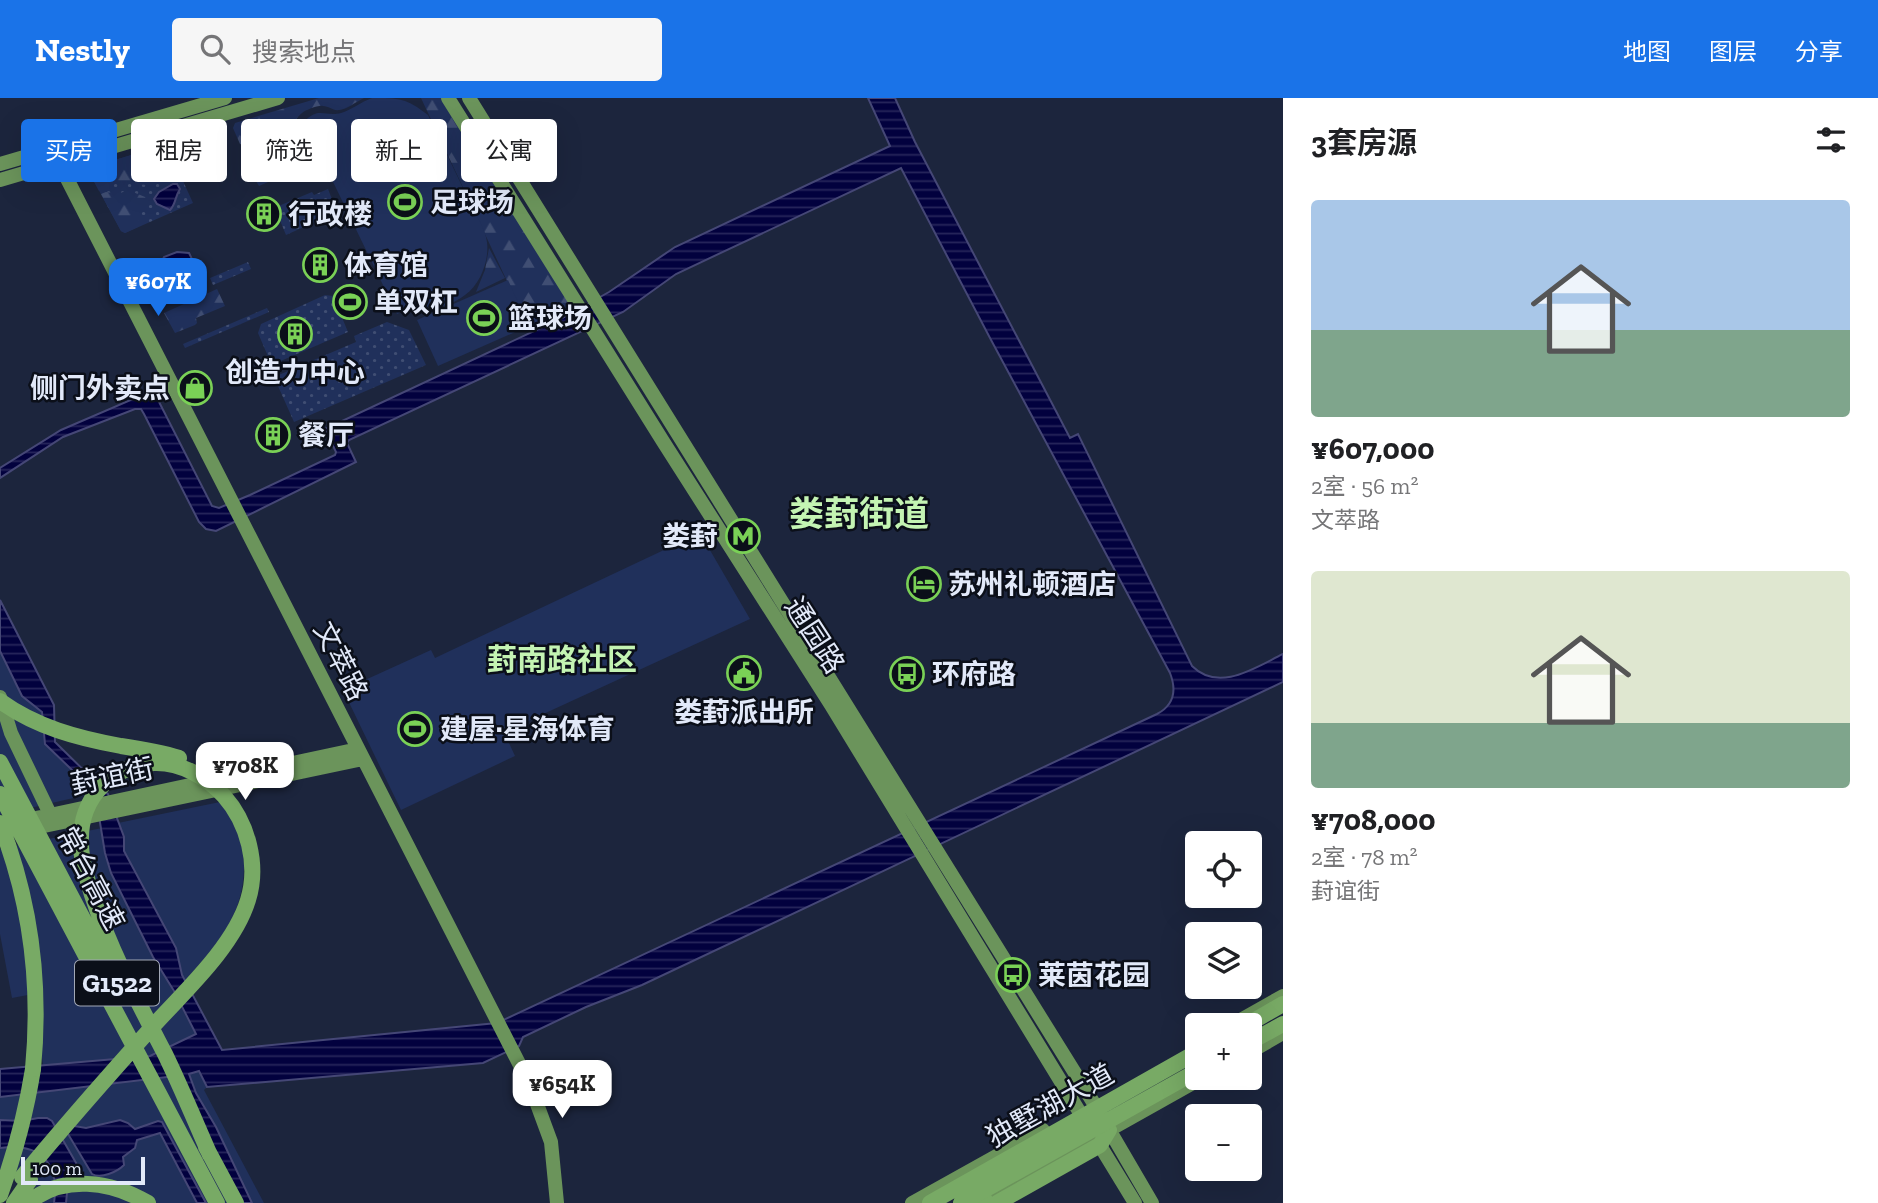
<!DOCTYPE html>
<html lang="zh">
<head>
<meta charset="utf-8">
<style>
  :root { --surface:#fff; --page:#f6f6f6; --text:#202124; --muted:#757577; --accent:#1a73e8 }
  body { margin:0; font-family:"Zilla Slab","Noto Sans SC",serif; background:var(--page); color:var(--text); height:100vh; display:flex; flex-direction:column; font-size:26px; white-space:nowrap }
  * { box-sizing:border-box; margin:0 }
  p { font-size:23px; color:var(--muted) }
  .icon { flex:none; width:38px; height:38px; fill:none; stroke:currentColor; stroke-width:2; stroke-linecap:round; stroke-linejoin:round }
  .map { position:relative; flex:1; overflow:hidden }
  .details { display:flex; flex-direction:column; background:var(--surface); width:595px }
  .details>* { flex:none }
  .hud { position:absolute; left:21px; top:21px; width:665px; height:63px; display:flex; gap:14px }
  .controls { position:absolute; left:1185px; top:733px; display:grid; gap:14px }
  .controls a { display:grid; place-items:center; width:77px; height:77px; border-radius:7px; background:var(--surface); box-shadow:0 7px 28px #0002; font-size:35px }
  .scale { position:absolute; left:21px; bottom:18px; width:124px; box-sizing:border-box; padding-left:7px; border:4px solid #e2e9f9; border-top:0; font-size:19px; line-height:24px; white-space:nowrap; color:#e2e9f9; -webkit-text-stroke:5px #0b0f19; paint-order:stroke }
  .price { position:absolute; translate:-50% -60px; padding:0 16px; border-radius:14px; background:#fff; color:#222; font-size:23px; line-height:46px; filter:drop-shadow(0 2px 4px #0008) }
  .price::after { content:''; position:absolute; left:50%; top:42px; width:21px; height:16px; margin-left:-10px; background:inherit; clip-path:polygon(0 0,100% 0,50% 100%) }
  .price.current { background:var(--accent); color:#fff }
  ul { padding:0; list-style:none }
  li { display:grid; align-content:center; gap:14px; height:371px; padding:0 28px }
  li span { display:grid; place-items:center; height:217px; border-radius:7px; color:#555 }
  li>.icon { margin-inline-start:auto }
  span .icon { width:126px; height:126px; fill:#fffc; stroke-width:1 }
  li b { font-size:30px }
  h2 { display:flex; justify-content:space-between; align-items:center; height:84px; padding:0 28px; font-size:30px }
  .pill { padding:0 24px; border-radius:7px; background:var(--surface); box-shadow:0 7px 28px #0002; font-size:24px; line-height:63px }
  .pill.current { background:var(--accent); color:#fff }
  header { display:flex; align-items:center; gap:42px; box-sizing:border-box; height:98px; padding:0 35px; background:var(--accent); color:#fff }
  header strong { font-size:33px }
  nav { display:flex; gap:38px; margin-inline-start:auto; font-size:24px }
  .search { width:490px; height:63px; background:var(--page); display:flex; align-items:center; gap:18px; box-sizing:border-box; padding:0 24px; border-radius:7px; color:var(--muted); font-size:26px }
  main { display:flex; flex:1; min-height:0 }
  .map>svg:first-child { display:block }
</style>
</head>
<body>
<header>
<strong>Nestly</strong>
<div class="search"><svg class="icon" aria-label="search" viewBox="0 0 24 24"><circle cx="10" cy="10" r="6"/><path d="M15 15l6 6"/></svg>搜索地点</div>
<nav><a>地图</a><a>图层</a><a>分享</a></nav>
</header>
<main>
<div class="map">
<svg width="1283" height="1105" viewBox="0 0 1283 1105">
  <defs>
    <pattern id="grass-dots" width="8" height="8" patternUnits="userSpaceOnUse" patternTransform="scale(1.75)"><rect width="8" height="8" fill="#20305b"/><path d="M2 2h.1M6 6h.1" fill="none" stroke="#404e73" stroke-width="1.8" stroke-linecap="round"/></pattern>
    <pattern id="forest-firs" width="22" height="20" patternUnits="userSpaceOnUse" patternTransform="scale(1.75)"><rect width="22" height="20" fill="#20305b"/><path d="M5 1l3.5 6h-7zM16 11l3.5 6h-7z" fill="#404e73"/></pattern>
    <pattern id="water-rules" width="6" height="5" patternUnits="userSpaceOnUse" patternTransform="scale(1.75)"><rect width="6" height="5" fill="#02013e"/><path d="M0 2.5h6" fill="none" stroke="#27265b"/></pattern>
  </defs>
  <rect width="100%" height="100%" fill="#1c253d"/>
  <path fill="url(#grass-dots)" d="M301 39 313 64 259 88 256 83 293 67 288 53 250 69 248 63Z
    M174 44 177 51 181 50 184 56 190 53 200 75 183 83 193 105 125 135 121 133 90 76 92 69Z
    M328 91 337 114 286 137 277 115 271 117 269 112 312 94 314 97Z
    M248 164 251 171 213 187 210 180Z
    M140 169 158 174 186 172 162 183 165 191 158 195 154 192 152 193Z
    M325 197 333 198 348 234 276 265 270 263 258 235 261 226Z
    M267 210 269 214 185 250 183 246Z
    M387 224 409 232 426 267 294 324 274 279 356 244 354 238Z"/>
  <path fill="url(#forest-firs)" d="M319 0H364C357 3 346 12 339 12 333 13 329 8 323 8 318 7 306 12 302 15 298 18 295 24 290 27 277 39 258 53 240 46L233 30 235 25Z
    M421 0H444L576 212 531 234Z
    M174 44 177 51 181 50 184 56 190 53 193 58 175 68 160 82 147 87 110 83 99 93 90 76 92 69Z
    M128 92 145 99 147 103 139 120 138 129 125 135 121 133 101 96 106 94 118 96Z
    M489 150 505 180 476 194 485 172Z
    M217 191 225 208 196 220 197 225 195 227 175 235 164 215Z"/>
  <path fill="#20305b" d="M372 0C400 0 406 0 428 17 442 46 456 75 470 105 475 115 483 127 486 139 491 158 482 185 465 197 445 212 428 211 405 204L408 211 397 216 304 24C318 8 325 19 341 15 351 12 361 4 372 0Z
    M508 182 529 228 438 268 417 222Z
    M353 189 362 213 348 219 338 195Z
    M700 435 750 521 504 634 515 658 401 712 343 592 431 552 435 560Z
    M0 553 22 597 42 614 45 646 95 695 0 717Z
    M220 704C225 711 231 718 235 726 242 738 244 756 244 769 243 820 217 846 185 883L182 877 176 850 124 753 125 746 118 725Z
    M102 730 108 764 118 790 196 937 150 958 43 967 33 896 12 900 0 836V751Z
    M198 973 207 989 204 992 264 1105H40L34 1087 0 1074V996L175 978Z"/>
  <path fill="url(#water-rules)" stroke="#454776" stroke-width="2" d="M868 0H895L915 44 1057 315 1070 340 1078 336 1192 568C1219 595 1256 569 1283 556V584L642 887 586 909 523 939 519 948 483 965 207 989 199 973 189 976 196 995 216 1029 252 1105H233L175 978 0 999V971L150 958 196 936 174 893 153 859 111 775 105 755 95 694 45 646 42 614 22 598 0 553V502L54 607 55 644 108 696 124 739V753L176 850 182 877 222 952 497 925 1157 616C1174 607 1177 593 1170 575L990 240 901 70 676 176 623 214 349 342 347 345 356 364 216 433 206 431 199 424 144 316 141 311H135L63 339 0 380V370L61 332 149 294 156 298 212 408 219 410 250 397 335 357 336 354 325 331 564 219 609 194 675 149 890 48Z
    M173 86H177L180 91C175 98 176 106 170 112L157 106 154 101 159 94Z
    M177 154 189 155 192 161 190 167 172 171 164 169 162 163 164 159Z
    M38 1020H47L52 1023 83 1077V1079L67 1095 66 1105H54C60 1065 40 1044 0 1050V1022L22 1023Z
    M120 1022 128 1025 135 1031 158 1023 162 1024 206 1105H197L160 1035 137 1042 135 1050 123 1059 124 1067C117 1074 101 1081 92 1076L65 1031 69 1027 86 1030Z"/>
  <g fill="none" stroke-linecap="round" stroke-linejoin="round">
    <path stroke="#6b945b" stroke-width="14" d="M448 0 664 345 831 607 1135 1105
      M469 0 1093 1004 1152 1105
      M54 51 59 65 530 987 551 1044 557 1105
      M0 66 225 0
      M0 82 278 0
      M0 599 11 635 50 716V725
      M22 723 358 651
      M25 732 363 661
      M1230 928 1283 898
      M1250 954 1283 935
      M912 1105 1043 1032
      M979 1105 1202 980"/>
    <path stroke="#78aa65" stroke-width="16" d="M1245 928 1283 906
      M1250 944 1283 926
      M0 1097C15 1055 26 1015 33 971
      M14 1105 30 1082
      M28 1105C63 1076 111 1083 148 1105
      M983 1105 985 1102
      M997 1105 1100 1047 1109 1032"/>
    <path stroke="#78aa65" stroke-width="16" d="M0 603C36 629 77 640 121 648 141 651 160 654 179 660
      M0 664 125 900
      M0 696 217 1105
      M0 725C31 804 41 887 33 971
      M206 1049 236 1105
      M22 1079C65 1027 109 977 154 927 186 892 234 848 248 802 259 767 248 725 224 698 207 679 180 664 154 665 135 666 115 674 102 688 87 703 80 724 81 746 81 763 87 780 92 797 110 852 138 904 165 956 181 989 195 1023 210 1057
      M930 1105 1197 954
      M961 1105 1197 973"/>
  </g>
  <defs>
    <g id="stadium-ring" transform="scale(1.75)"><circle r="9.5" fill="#0b0f19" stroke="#7ad156" stroke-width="1.5"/><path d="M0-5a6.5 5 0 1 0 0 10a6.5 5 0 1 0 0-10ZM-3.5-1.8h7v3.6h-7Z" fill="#7ad156"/></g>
    <g id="building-ring" transform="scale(1.75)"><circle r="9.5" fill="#0b0f19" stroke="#7ad156" stroke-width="1.5"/><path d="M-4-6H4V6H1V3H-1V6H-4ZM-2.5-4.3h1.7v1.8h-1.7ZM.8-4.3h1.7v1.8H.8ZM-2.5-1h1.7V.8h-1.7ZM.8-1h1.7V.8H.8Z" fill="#7ad156"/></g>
    <g id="shop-ring" transform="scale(1.75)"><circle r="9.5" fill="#0b0f19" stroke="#7ad156" stroke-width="1.5"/><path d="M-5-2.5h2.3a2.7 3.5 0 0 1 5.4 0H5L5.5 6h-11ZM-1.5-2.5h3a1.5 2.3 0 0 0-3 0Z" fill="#7ad156"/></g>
    <g id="metro-ring" transform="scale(1.75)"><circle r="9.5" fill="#0b0f19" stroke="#7ad156" stroke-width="1.5"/><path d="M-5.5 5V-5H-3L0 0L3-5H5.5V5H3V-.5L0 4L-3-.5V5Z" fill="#7ad156"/></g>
    <g id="hotel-ring" transform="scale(1.75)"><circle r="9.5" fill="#0b0f19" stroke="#7ad156" stroke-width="1.5"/><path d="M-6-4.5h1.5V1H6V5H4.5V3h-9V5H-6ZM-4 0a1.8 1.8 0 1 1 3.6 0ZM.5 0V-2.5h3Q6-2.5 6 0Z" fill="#7ad156"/></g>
    <g id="civic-ring" transform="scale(1.75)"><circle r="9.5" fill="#0b0f19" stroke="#7ad156" stroke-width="1.5"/><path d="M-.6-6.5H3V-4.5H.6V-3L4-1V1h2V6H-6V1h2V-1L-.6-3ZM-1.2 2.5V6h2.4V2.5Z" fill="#7ad156"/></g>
    <g id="bus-ring" transform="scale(1.75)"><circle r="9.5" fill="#0b0f19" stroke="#7ad156" stroke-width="1.5"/><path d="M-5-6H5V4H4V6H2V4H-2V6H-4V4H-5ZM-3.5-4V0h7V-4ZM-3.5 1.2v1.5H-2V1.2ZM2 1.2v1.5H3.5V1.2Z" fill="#7ad156"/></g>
  </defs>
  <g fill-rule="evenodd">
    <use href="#stadium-ring" x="405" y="104"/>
    <use href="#building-ring" x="264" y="116"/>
    <use href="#building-ring" x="320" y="167"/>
    <use href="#stadium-ring" x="350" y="204"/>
    <use href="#stadium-ring" x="484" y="220"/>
    <use href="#building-ring" x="295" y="236"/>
    <use href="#shop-ring" x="195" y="290"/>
    <use href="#building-ring" x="273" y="337"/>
    <use href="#metro-ring" x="743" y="438"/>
    <use href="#hotel-ring" x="924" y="486"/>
    <use href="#civic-ring" x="744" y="575"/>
    <use href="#bus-ring" x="907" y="576"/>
    <use href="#stadium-ring" x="415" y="631"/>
    <use href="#bus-ring" x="1013" y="877"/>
  </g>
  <g text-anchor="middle" stroke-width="5" stroke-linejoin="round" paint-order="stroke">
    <rect fill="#0b0f19" stroke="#a2a8b6" stroke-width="2" x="75" y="862.5" width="84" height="45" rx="5"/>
    <g font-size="26" font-weight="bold" fill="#e2e9f9">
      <text x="117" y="894">G1522</text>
    </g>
    <g font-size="28" font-weight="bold" fill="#e2e9f9" stroke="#0b0f19" text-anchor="start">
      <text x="430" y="114">足球场</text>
      <text x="288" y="126">行政楼</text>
      <text x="344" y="177">体育馆</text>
      <text x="374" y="214">单双杠</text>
      <text x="508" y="230">篮球场</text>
      <text x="295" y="284" text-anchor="middle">创造力中心</text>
      <text x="170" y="300" text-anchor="end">侧门外卖点</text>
      <text x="298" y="347">餐厅</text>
      <text x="718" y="448" text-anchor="end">娄葑</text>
      <text x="948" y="496">苏州礼顿酒店</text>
      <text x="932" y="586">环府路</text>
      <text x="744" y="624" text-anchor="middle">娄葑派出所</text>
      <text x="440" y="641">建屋·星海体育</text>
      <text x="1038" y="887">莱茵花园</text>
    </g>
    <g font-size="28" fill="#e2e9f9" stroke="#0b0f19">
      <text transform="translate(815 537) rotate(57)" y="10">通园路</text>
      <text transform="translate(341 563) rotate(63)" y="10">文萃路</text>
      <text transform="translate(112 678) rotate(-12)" y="10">葑谊街</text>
      <text transform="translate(91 780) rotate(62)" y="10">常台高速</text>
      <text transform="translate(1050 1007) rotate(-29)" y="10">独墅湖大道</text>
    </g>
    <g font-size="30" font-weight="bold" fill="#c4f4b3" stroke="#0b0f19">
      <text x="562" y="572">葑南路社区</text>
    </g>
    <g font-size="35" font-weight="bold" fill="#c4f4b3" stroke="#0b0f19">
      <text x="859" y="428">娄葑街道</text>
    </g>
  </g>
</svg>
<div class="controls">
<a><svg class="icon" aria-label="locate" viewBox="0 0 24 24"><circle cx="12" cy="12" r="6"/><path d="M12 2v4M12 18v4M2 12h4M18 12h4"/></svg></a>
<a><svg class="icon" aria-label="layers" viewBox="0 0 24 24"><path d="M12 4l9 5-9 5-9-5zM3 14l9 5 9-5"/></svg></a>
<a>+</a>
<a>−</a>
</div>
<div class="scale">100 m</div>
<b class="price current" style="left:158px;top:220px">¥607K</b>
<b class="price" style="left:245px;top:704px">¥708K</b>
<b class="price" style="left:562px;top:1022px">¥654K</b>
<div class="hud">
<a class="pill current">买房</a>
<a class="pill">租房</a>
<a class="pill">筛选</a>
<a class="pill">新上</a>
<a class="pill">公寓</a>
</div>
</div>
<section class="details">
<h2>3套房源<svg class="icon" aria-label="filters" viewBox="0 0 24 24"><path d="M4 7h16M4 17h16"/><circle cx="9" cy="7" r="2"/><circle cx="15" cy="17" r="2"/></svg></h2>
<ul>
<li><span style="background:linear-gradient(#a9c7e8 60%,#7fa58c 0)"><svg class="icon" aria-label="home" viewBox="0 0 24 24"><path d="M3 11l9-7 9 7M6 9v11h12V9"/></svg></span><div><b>¥607,000</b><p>2室 · 56 m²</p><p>文萃路</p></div></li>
<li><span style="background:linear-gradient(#dfe7d0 70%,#7fa58c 0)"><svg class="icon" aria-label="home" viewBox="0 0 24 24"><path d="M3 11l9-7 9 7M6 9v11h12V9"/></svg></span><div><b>¥708,000</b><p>2室 · 78 m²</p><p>葑谊街</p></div></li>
</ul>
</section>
</main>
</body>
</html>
